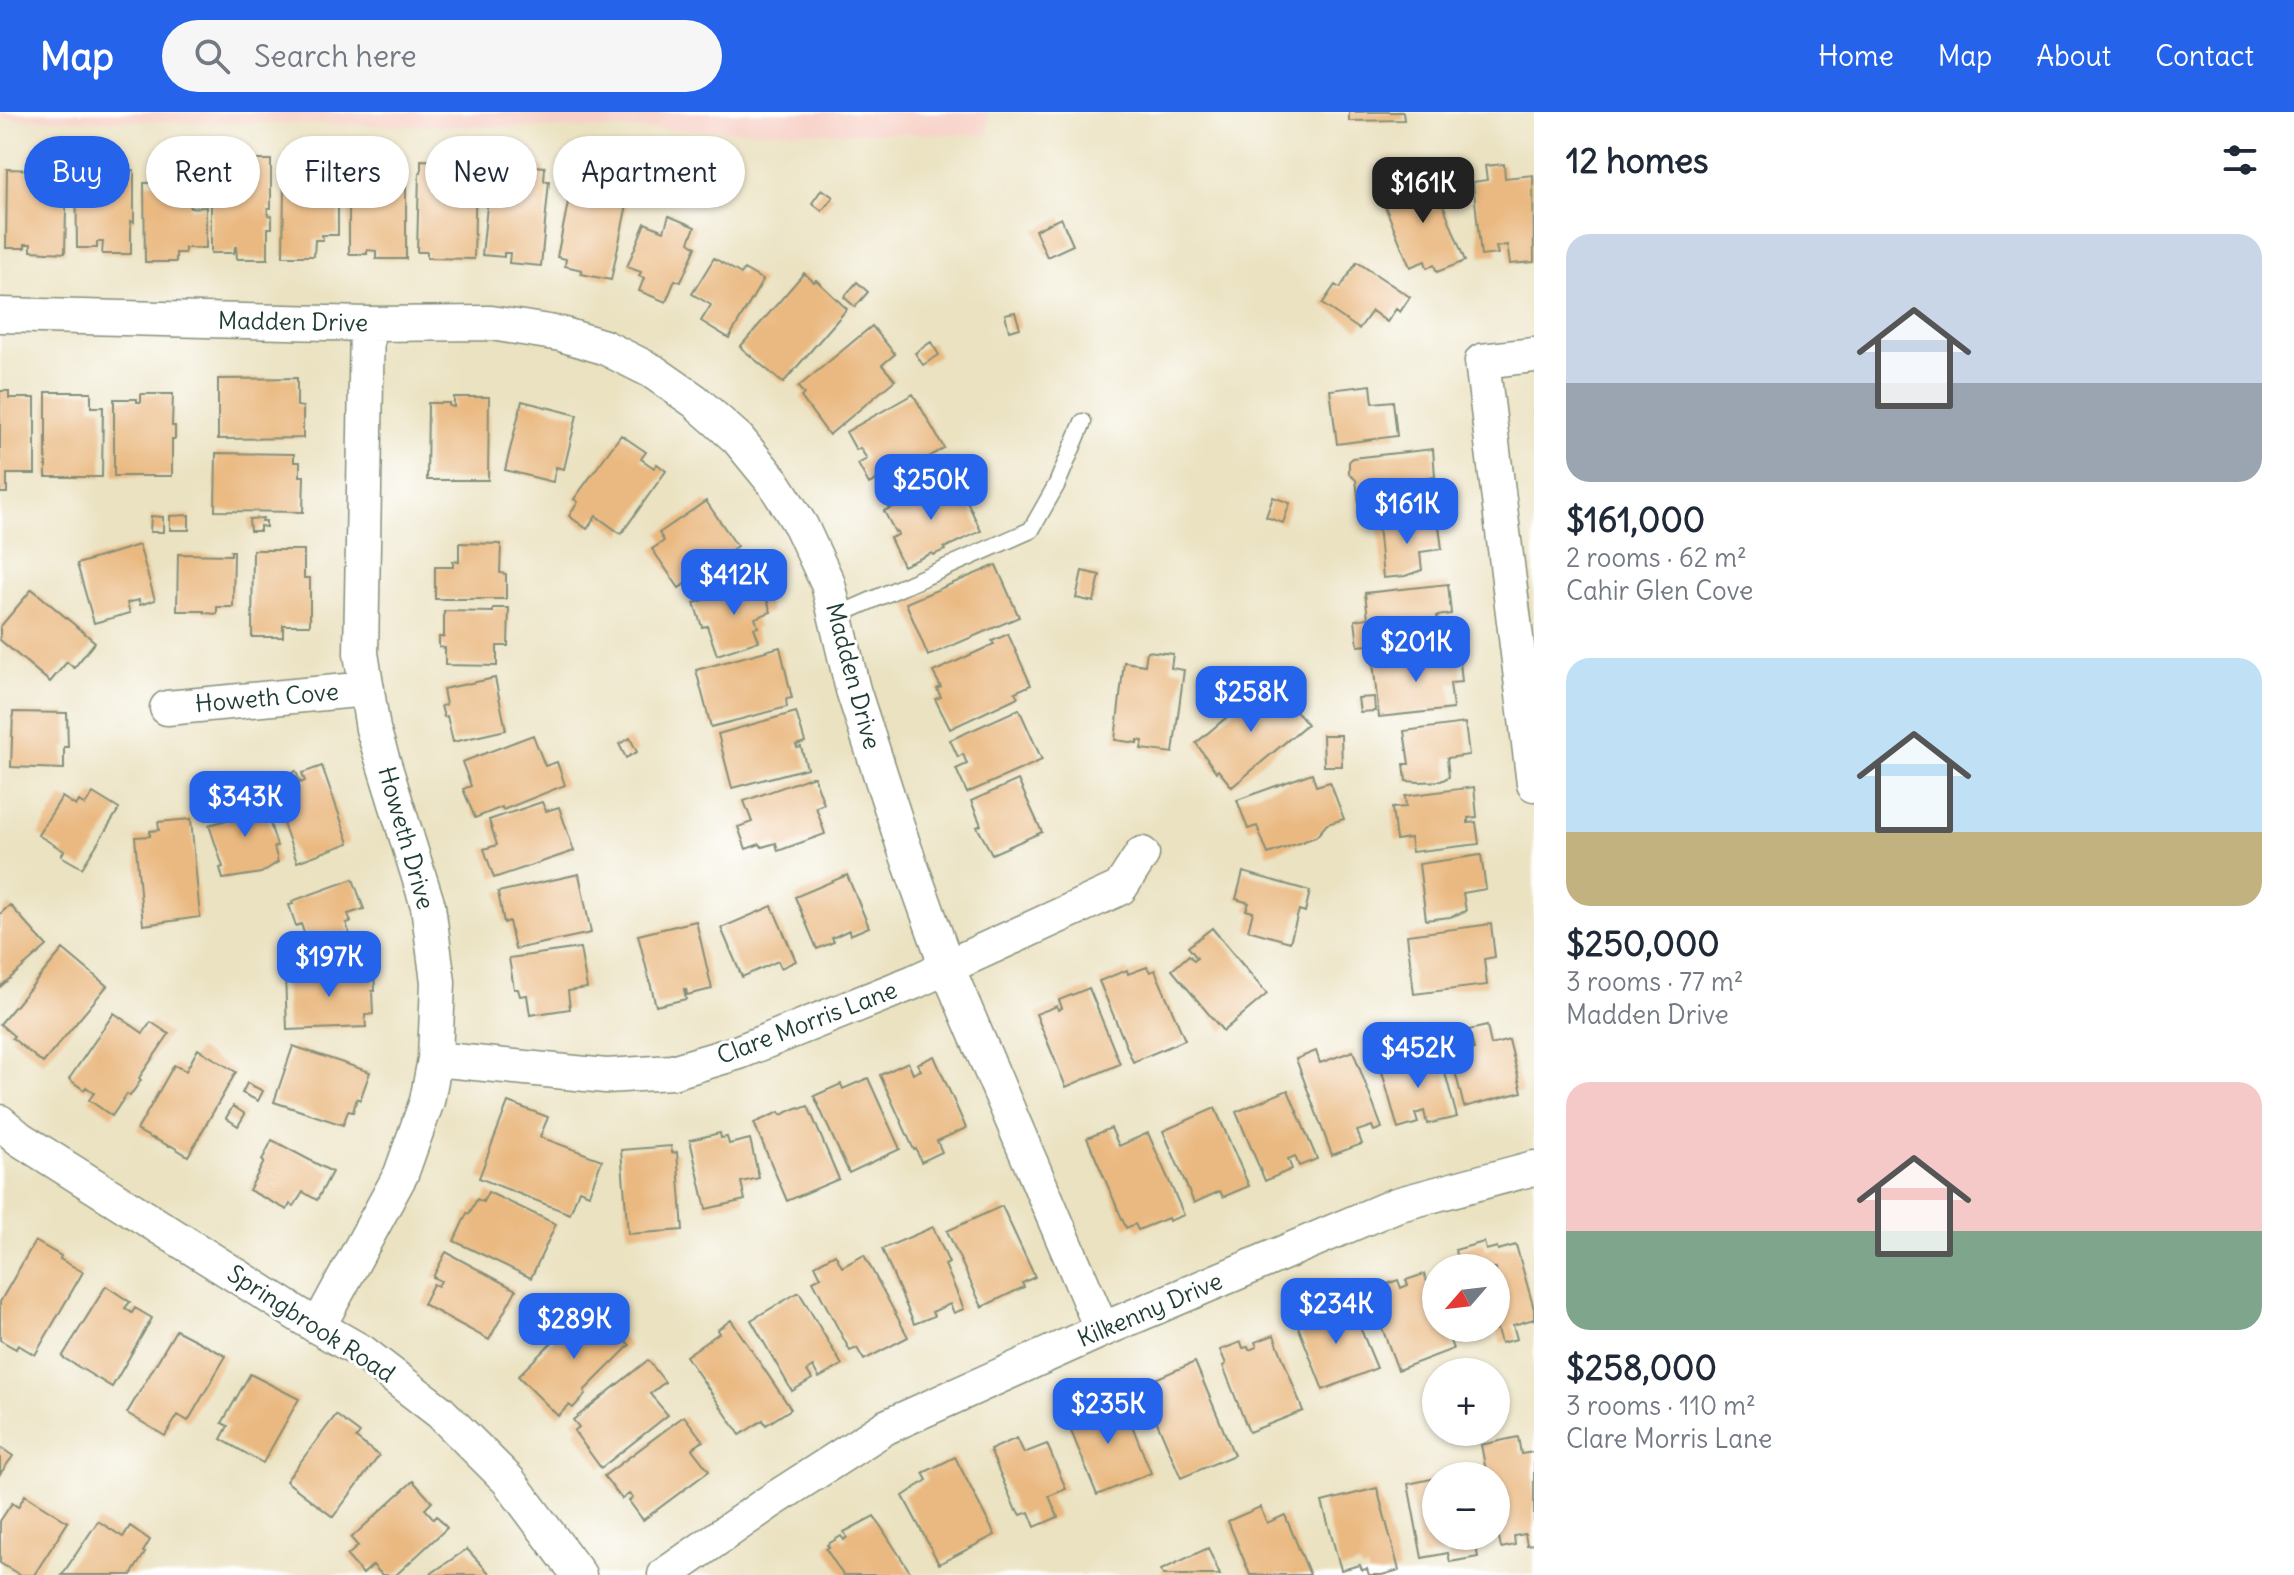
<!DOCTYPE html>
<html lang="en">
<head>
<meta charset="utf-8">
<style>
  :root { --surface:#fff; --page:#f6f6f7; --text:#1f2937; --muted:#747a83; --accent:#2563eb }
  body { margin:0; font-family:Delius,sans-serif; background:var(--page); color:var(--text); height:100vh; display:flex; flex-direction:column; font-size:30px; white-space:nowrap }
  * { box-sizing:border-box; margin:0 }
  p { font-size:26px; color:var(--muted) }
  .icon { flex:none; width:44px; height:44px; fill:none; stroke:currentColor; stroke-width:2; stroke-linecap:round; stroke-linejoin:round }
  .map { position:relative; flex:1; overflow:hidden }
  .sheet { display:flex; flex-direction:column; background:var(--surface); width:760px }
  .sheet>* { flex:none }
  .banner { position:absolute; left:24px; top:24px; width:760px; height:72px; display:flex; gap:16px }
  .needle { width:52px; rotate:242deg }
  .tools { position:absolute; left:1422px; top:1142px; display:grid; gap:16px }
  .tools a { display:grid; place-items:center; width:88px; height:88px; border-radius:50%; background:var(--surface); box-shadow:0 2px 6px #0004; font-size:40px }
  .price { position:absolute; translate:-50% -68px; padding:0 18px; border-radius:16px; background:var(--accent); color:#fff; font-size:26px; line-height:52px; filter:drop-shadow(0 2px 4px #0008) }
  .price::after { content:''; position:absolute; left:50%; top:48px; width:24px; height:18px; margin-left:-12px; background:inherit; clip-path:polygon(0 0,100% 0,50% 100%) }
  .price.current { background:#222; color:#fff }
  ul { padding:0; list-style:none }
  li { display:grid; align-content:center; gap:16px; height:424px; padding:0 32px }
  li span { display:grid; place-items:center; height:248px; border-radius:24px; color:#555 }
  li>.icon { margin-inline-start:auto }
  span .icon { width:144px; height:144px; fill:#fffc; stroke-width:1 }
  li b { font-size:34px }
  h2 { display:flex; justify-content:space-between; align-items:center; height:96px; padding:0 32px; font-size:34px }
  .chip { padding:0 28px; border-radius:36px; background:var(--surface); box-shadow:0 2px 6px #0004; font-size:28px; line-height:72px }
  .chip.current { background:var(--accent); color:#fff }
  header { display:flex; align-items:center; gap:48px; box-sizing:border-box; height:112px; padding:0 40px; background:var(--accent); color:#fff }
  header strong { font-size:38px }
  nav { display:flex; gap:44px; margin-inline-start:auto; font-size:28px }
  .search { width:560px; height:72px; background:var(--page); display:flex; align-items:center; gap:20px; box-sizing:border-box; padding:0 28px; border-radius:44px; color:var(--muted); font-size:30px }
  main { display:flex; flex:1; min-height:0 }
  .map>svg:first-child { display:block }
</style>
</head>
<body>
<header>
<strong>Map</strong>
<div class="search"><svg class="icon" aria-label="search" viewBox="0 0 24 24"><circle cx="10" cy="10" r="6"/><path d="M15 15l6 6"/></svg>Search here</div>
<nav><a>Home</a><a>Map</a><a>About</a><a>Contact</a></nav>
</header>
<main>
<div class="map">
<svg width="1534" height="1463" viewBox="0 0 1534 1463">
  <rect width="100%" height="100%" fill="#fff"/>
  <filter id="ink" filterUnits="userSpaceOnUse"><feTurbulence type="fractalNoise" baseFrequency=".0125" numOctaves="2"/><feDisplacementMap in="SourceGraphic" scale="16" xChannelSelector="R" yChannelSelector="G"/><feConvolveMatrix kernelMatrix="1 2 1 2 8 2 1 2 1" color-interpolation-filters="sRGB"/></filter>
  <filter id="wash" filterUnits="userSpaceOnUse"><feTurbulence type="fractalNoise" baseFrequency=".006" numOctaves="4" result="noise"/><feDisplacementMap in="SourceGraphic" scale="32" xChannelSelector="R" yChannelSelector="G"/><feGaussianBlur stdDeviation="1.8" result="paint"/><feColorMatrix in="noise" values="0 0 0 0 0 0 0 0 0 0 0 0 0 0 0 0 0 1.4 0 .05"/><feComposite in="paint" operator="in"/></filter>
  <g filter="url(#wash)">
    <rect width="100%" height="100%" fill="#ebe2c1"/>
    <path fill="#f7d1c7" d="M0 0H988V23L0 7Z"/>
    <g id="blocks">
      <path fill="#eab981" d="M1349 0H1403L1404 8 1349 9Z
        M39 43 65 44 64 56H67L65 141 31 139V132H25V136H6L7 57 39 58Z
        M246 48H271V96H268V103L272 104V116H268V147H237L236 135H235L234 141H211V62H246Z
        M421 48 439 49V61H476L474 147 427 146V140H417L419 61H421Z
        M1504 52 1505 66 1533 63 1534 150 1510 152 1507 133 1496 135 1498 142 1481 144 1473 70 1487 68 1485 54Z
        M522 53 545 55 544 69H549L541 154 509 151 510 141H504V145L482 143 490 65 521 68Z
        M134 58V110L131 109V142H102L103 130H97V136H77L76 59Z
        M652 58 668 63 660 84 645 79Z
        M1431 62 1465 149 1437 160 1434 153 1427 156 1425 149 1410 155 1380 82Z
        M349 64H406V147H376V139L367 138V142H349Z
        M189 70 190 96 206 95V136H185V141H176V150H145L144 71Z
        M572 71 629 83 611 168 581 162 582 158 565 154 566 147 557 145Z
        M284 76H309V81H338V123H322L323 128H315L314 144H283Z
        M822 77 833 85 822 99 812 91Z
        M669 104 695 115 689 130 696 135 681 170 675 168 666 190 639 179 644 166 639 164 641 160 627 155 645 111 664 119Z
        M1061 106 1073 133 1047 145 1035 118Z
        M714 146 741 162 744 157 763 168 729 226 701 209 711 193 692 182Z
        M1357 150 1410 185 1400 200 1396 197 1387 210 1372 199 1359 217 1322 192 1335 173 1340 176Z
        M804 161 814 170 816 168 847 197 783 271 740 235Z
        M857 170 868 180 855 195 844 185Z
        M1015 200 1020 216 1009 219 1005 202Z
        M872 214 895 242 882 253 895 268 829 323 801 285 804 282 798 275Z
        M931 230 939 243 923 253 915 241Z
        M297 266V294L303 295V326L218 327V267Z
        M1371 273 1373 291 1393 289 1397 324 1337 332 1330 278Z
        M0 279H9V286H35V362H7V381H0Z
        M46 280H91V295H103L102 365H46Z
        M141 282H173L172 314H175V327H172V364H114V287H137V290H141Z
        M913 282 944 336 905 359 902 354 869 372 858 352 867 347 860 336 856 338 846 320Z
        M454 285H489L488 368H427L428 291H449V294L454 295Z
        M522 289 577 303 564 357 556 355 553 370 505 358Z
        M621 323 646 340 641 347 654 356 657 352 666 359 621 422 596 404 587 417 569 404 578 390 574 387Z
        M1433 337 1435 365 1426 366 1427 372 1421 373 1423 393 1360 401 1356 368 1349 362V350L1352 346Z
        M216 341 294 342V350H300V364H304L303 400 215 399Z
        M956 366 981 419 944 436 945 438 933 443 932 441 903 454 890 426 898 423 897 419 895 420 884 399Z
        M1273 385 1290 391 1283 411 1266 405Z
        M706 389 737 434 679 476 652 437 664 429 659 421Z
        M189 403V418H170V404Z
        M151 404 163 405V420H150Z
        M263 406 262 409H266V415L260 414V419H250L249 407Z
        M1438 406 1442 437 1420 440 1422 458 1405 464 1383 466 1378 413Z
        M459 431 501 432 500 461 506 462V487H435V455H453V449L459 450Z
        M139 433 155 488 140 493 139 488 127 491 130 501 94 511 77 452Z
        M253 438H304V466H310V513H283V525H252Z
        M231 439H234L233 495H217V502L205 501 204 499H177L178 442 231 443Z
        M996 453 1019 505 928 544 906 491Z
        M1082 459 1100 463 1094 490 1076 486Z
        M761 470 771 500 755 506 758 515 754 516 759 529 717 543 707 514 702 515 694 491Z
        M1448 472 1451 502 1437 504 1438 512 1430 514 1432 532 1373 538 1369 533 1358 534 1355 508 1368 506 1365 481Z
        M32 477 95 530 74 556 67 550 50 570 0 528V515Z
        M493 496H509L508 534H497V554L445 553V536L439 535V525H444V499L493 500Z
        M1008 522 1031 573 1015 580 1018 585 950 617 935 587 941 585 937 577 941 575 933 560 994 532 992 529Z
        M780 535 792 586 786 587 787 595 711 615 696 558Z
        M1147 539 1173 542 1171 556 1184 558 1173 641 1141 637 1143 629 1137 628V631L1115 628 1124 550 1145 553Z
        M1459 539 1462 570 1450 571 1453 597 1379 605 1373 550Z
        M495 566 506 618 453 630 447 604 444 605 441 594 446 593 443 577Z
        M1271 568 1307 612 1232 675 1218 658 1216 660 1196 631Z
        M1374 585 1375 599 1360 600 1358 586Z
        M1019 597 1042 648 967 681 956 657 967 652 963 642 958 645 950 628Z
        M13 600 67 601 68 635H64V657L11 655Z
        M796 600 805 630 796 633 797 636 801 635 807 656 732 676 718 622Z
        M1465 611 1469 643 1447 646 1449 665 1441 669 1420 670 1406 669 1404 652H1409L1404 619Z
        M533 623 545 654 557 650 565 673 503 698 502 695 475 706 463 677 471 674 462 650Z
        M1323 623H1341L1342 654H1324Z
        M630 626 637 640 626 646 619 632Z
        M322 654 349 731 297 750 268 669 296 659 300 671 305 669 302 661Z
        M1312 661 1316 674 1330 670 1344 707 1327 712 1316 725 1268 742 1257 714 1248 717 1237 688Z
        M814 664 824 692 816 695 825 722 778 739 776 731 762 735 760 732 746 737 738 715 752 710 744 689Z
        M1018 668 1042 720 992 742 977 715 981 713 971 689Z
        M1474 675 1477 705 1468 706V711L1476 710 1479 732 1412 740 1410 726 1396 728 1392 696 1406 695 1405 684Z
        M93 681 119 697 82 756 61 744 64 739 38 723 62 685 76 694 79 689 85 693Z
        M261 682 277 734 274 735 278 750 261 761 223 767 220 756 223 755 209 713 227 708 225 700 233 697 232 692Z
        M542 690 546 699 559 695 574 739 494 766 484 737 497 733 489 708Z
        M191 707 200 805 143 813 135 725 150 724V719L159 718 158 710Z
        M1481 743 1486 777 1463 781 1466 799 1450 805 1426 808 1419 752Z
        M1243 760 1310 779 1305 800 1299 798 1290 830 1248 818 1253 800 1246 798 1249 791 1236 787Z
        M579 762 591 821 515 837 509 809 504 811 498 780Z
        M847 763 869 815 850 823 849 818 832 826 834 830 817 837 795 785Z
        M353 767 364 797 348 802 351 810 346 811 351 826 311 841 301 812 296 814 289 793 293 792 292 789Z
        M10 793 47 834 0 875V802Z
        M772 794 796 849 781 856 778 849 742 865 721 816Z
        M696 809 712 877 687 883 686 877H684L686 887 656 894 638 823Z
        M1491 812 1495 845 1484 847 1487 873 1414 882 1407 823Z
        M1212 816 1267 882 1223 919 1172 858 1189 843 1194 849 1197 846 1188 835Z
        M580 836 587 876 568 879 570 897 530 903 527 883 520 884 518 877H514L509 846Z
        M63 837 107 874 43 951 12 926 14 924 0 912Z
        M1147 855 1150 860 1155 858 1185 928 1133 950 1099 869 1127 858 1128 862Z
        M374 858 375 879H372L373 902 365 903 366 915 287 918 285 861Z
        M1089 876 1120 952 1066 975 1036 902 1057 894 1058 898 1062 896 1059 888Z
        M114 901 143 921 151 910 169 922 139 966 141 968 130 984 127 982 112 1004 89 988 94 981 86 975 84 978 69 967Z
        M1487 914 1491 933 1509 928 1522 980 1464 995 1451 943 1474 937 1469 918Z
        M293 934 370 960 360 988 357 986 353 1000 348 999 343 1013 274 990Z
        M1414 934 1419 953 1441 946 1457 1005 1427 1012 1424 999 1415 1002 1418 1011 1398 1017 1381 956 1400 951 1397 939Z
        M198 937 236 960 188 1044 170 1033 169 1034 153 1026V1027L137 1018 174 953 186 959Z
        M1316 939 1320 951 1353 939 1382 1016 1374 1019 1372 1014 1357 1019 1362 1032 1332 1043 1296 947Z
        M934 944 966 1016 937 1029 942 1040 921 1050 916 1037 914 1038 880 963 908 950 913 962 921 958 917 952Z
        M868 966 900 1037 849 1061 814 984 841 972 843 977Z
        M247 971 263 979 258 989 242 981Z
        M1288 978 1317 1047 1299 1054 1295 1044 1288 1047 1292 1057 1265 1069 1236 1000Z
        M508 990 548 1005 540 1025 602 1048 589 1082 579 1078 570 1102 479 1066Z
        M233 994 245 1002 238 1014 226 1006Z
        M808 994 839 1067 787 1089 754 1011 779 1000 781 1003 799 995 800 997Z
        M1215 996 1249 1074 1223 1085 1220 1079 1194 1091 1163 1019Z
        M1111 1016 1119 1034 1148 1021 1184 1103 1169 1109 1168 1106 1138 1118 1135 1112 1126 1116 1087 1026Z
        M720 1021 721 1026 727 1025 729 1032 750 1027 759 1066 741 1070 745 1088 706 1097 690 1028Z
        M272 1028 332 1060 317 1088 303 1080 294 1094 290 1092 287 1098 249 1078 264 1050 262 1048Z
        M671 1034 672 1041 677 1040 683 1118 628 1122 621 1038Z
        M488 1080 556 1112 531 1166 454 1129 467 1101 469 1102 477 1087 483 1090Z
        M1002 1094 1035 1165 1022 1171 1024 1175 982 1195 947 1119Z
        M933 1115 949 1151 945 1153 964 1197 954 1201 950 1192 932 1200 934 1204 914 1212 882 1137Z
        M35 1129 61 1144 60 1147 83 1160 35 1243 18 1233 16 1237 0 1228V1190Z
        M1484 1130 1486 1138 1497 1135 1498 1138 1516 1133 1534 1197V1207L1513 1213 1517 1227 1501 1231 1497 1217 1477 1223 1475 1216H1496V1156H1459L1455 1138Z
        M446 1140 516 1178 489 1228 423 1192 433 1172 438 1174 441 1169 433 1165Z
        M835 1142 842 1155 864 1143 908 1225 864 1248 857 1236 850 1239 813 1169 821 1165 815 1153Z
        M1424 1162 1436 1192V1216H1445L1453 1237 1398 1258 1368 1179 1398 1168 1401 1176 1408 1173 1406 1168Z
        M106 1174 130 1190 125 1196 132 1201 135 1196 152 1206 112 1275 62 1245Z
        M799 1180 842 1253 819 1266 813 1255 807 1259 812 1267 792 1279 751 1208Z
        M1349 1189 1377 1256 1323 1278 1296 1209 1325 1197 1329 1206 1335 1204 1332 1196Z
        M589 1193 630 1233 584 1279 586 1282 573 1296 569 1293 558 1304 518 1264Z
        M731 1208 791 1297 766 1313 763 1308 740 1323 686 1244 719 1221 717 1218Z
        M176 1218 226 1244 188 1309 178 1303 165 1324 127 1301Z
        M1274 1223 1303 1299 1249 1320 1223 1254 1226 1252 1220 1238 1241 1230 1243 1236 1248 1235 1249 1238 1257 1235 1255 1230Z
        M648 1248 665 1270 650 1282 668 1303 601 1356 574 1319 579 1315 573 1308Z
        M1195 1250 1234 1343 1181 1366 1141 1273Z
        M250 1262 299 1287 263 1351 221 1327 228 1314 222 1311Z
        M1121 1286 1151 1361 1097 1383 1065 1304 1093 1293 1097 1302 1104 1299 1102 1294Z
        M336 1303 360 1321 356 1326 379 1344 333 1405 286 1369Z
        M684 1304 703 1329 692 1337 709 1359 643 1408 629 1389 633 1386 629 1382 622 1387 604 1364Z
        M1518 1325 1521 1342 1534 1340V1432L1527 1433 1525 1422 1514 1424 1515 1433 1501 1436 1496 1410V1364H1487L1481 1333Z
        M1017 1326 1024 1341 1047 1332 1066 1377 1049 1384 1058 1405 1035 1415 1029 1400 1021 1403 1018 1398 1016 1399 990 1338Z
        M0 1335 13 1344 0 1362Z
        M955 1345 995 1423 939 1452 903 1384 927 1368 923 1361Z
        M1436 1366V1424H1474L1478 1445 1450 1450 1448 1441 1422 1446 1408 1372Z
        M413 1369 432 1390 425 1397 434 1407 437 1404 447 1416 396 1463H382L373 1453 363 1462 347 1444 358 1434 351 1426Z
        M1377 1376 1399 1458 1382 1463H1369L1367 1457 1362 1458 1360 1453 1341 1458 1322 1390Z
        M25 1383 68 1410 34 1463H20L0 1451V1409L12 1391 18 1395Z
        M1260 1395 1267 1411 1285 1403 1310 1463H1250L1228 1409Z
        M874 1404 912 1463H843L826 1437 829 1435 827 1433 841 1424 844 1428 847 1425 844 1420Z
        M98 1409 123 1425 130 1414 150 1428 143 1440 145 1441 131 1463H62Z
        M1208 1436 1220 1463H1163L1161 1458Z
        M467 1437 491 1463H429Z"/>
    </g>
  </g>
  <g filter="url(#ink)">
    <use href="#blocks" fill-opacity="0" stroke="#85907a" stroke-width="2"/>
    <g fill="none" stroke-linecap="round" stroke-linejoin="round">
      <g stroke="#85907a" stroke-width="19">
        <path id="lane" d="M836 504 1031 418 1057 372 1083 310"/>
      </g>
      <g stroke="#85907a" stroke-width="37">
        <path id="street" d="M0 203 367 212 491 211 561 222 604 235 652 259 695 289 738 327 774 371 801 414 828 472 853 578 903 732 947 855 1102 1218
          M1534 243 1482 249 1534 672
          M167 596 367 577
          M435 947 606 964 672 960 739 940 914 870 1120 776 1142 742
          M0 1010 20 1027 318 1215 362 1240 440 1300 508 1368 579 1463
          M318 1215 401 1062 427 989 435 947 438 870 428 794 373 617 361 541 367 212
          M665 1463 768 1391 886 1315 1102 1218 1396 1093 1534 1056"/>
      </g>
      <use href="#lane" stroke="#fff" stroke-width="16"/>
      <use href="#street" stroke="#fff" stroke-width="34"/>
    </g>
  </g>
  <g text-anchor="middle" stroke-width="6" stroke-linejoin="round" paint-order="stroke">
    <g font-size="24" fill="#1f3d34" stroke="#fff">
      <text transform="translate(293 210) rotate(1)" y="8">Madden Drive</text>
      <text transform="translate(853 564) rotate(75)" y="8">Madden Drive</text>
      <text transform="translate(267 586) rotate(-5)" y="8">Howeth Cove</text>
      <text transform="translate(406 726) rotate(74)" y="8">Howeth Drive</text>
      <text transform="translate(807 911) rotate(-21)" y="8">Clare Morris Lane</text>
      <text transform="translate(1150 1198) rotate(-23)" y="8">Kilkenny Drive</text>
      <text transform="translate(311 1212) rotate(33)" y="8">Springbrook Road</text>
    </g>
  </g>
</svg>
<div class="tools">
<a><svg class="needle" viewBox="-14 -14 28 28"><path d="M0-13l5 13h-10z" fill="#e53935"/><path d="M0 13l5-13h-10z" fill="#747a83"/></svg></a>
<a>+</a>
<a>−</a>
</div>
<b class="price current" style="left:1423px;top:113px">$161K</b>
<b class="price" style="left:931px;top:410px">$250K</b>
<b class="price" style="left:1407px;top:434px">$161K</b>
<b class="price" style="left:734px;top:505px">$412K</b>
<b class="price" style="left:1416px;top:572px">$201K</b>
<b class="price" style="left:1251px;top:622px">$258K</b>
<b class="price" style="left:245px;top:727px">$343K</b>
<b class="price" style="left:329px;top:887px">$197K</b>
<b class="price" style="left:1418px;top:978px">$452K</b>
<b class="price" style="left:1336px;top:1234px">$234K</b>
<b class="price" style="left:574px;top:1249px">$289K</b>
<b class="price" style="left:1108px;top:1334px">$235K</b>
<div class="banner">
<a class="chip current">Buy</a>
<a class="chip">Rent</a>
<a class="chip">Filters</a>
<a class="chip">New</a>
<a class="chip">Apartment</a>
</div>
</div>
<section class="sheet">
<h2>12 homes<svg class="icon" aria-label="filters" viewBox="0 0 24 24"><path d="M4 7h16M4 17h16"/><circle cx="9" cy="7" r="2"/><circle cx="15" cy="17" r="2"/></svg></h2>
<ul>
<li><span style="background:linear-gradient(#c9d6e8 60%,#9aa5b1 0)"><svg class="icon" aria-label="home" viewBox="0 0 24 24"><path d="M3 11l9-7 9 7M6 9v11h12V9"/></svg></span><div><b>$161,000</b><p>2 rooms · 62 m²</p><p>Cahir Glen Cove</p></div></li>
<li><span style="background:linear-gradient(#bfe0f5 70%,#c2b280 0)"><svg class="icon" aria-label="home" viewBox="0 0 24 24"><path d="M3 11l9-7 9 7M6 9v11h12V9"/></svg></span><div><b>$250,000</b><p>3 rooms · 77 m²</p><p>Madden Drive</p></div></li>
<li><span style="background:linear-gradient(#f6c9c9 60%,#7fa58c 0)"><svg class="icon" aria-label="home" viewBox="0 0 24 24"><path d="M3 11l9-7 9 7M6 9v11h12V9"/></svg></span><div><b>$258,000</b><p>3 rooms · 110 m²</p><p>Clare Morris Lane</p></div></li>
</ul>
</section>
</main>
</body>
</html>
